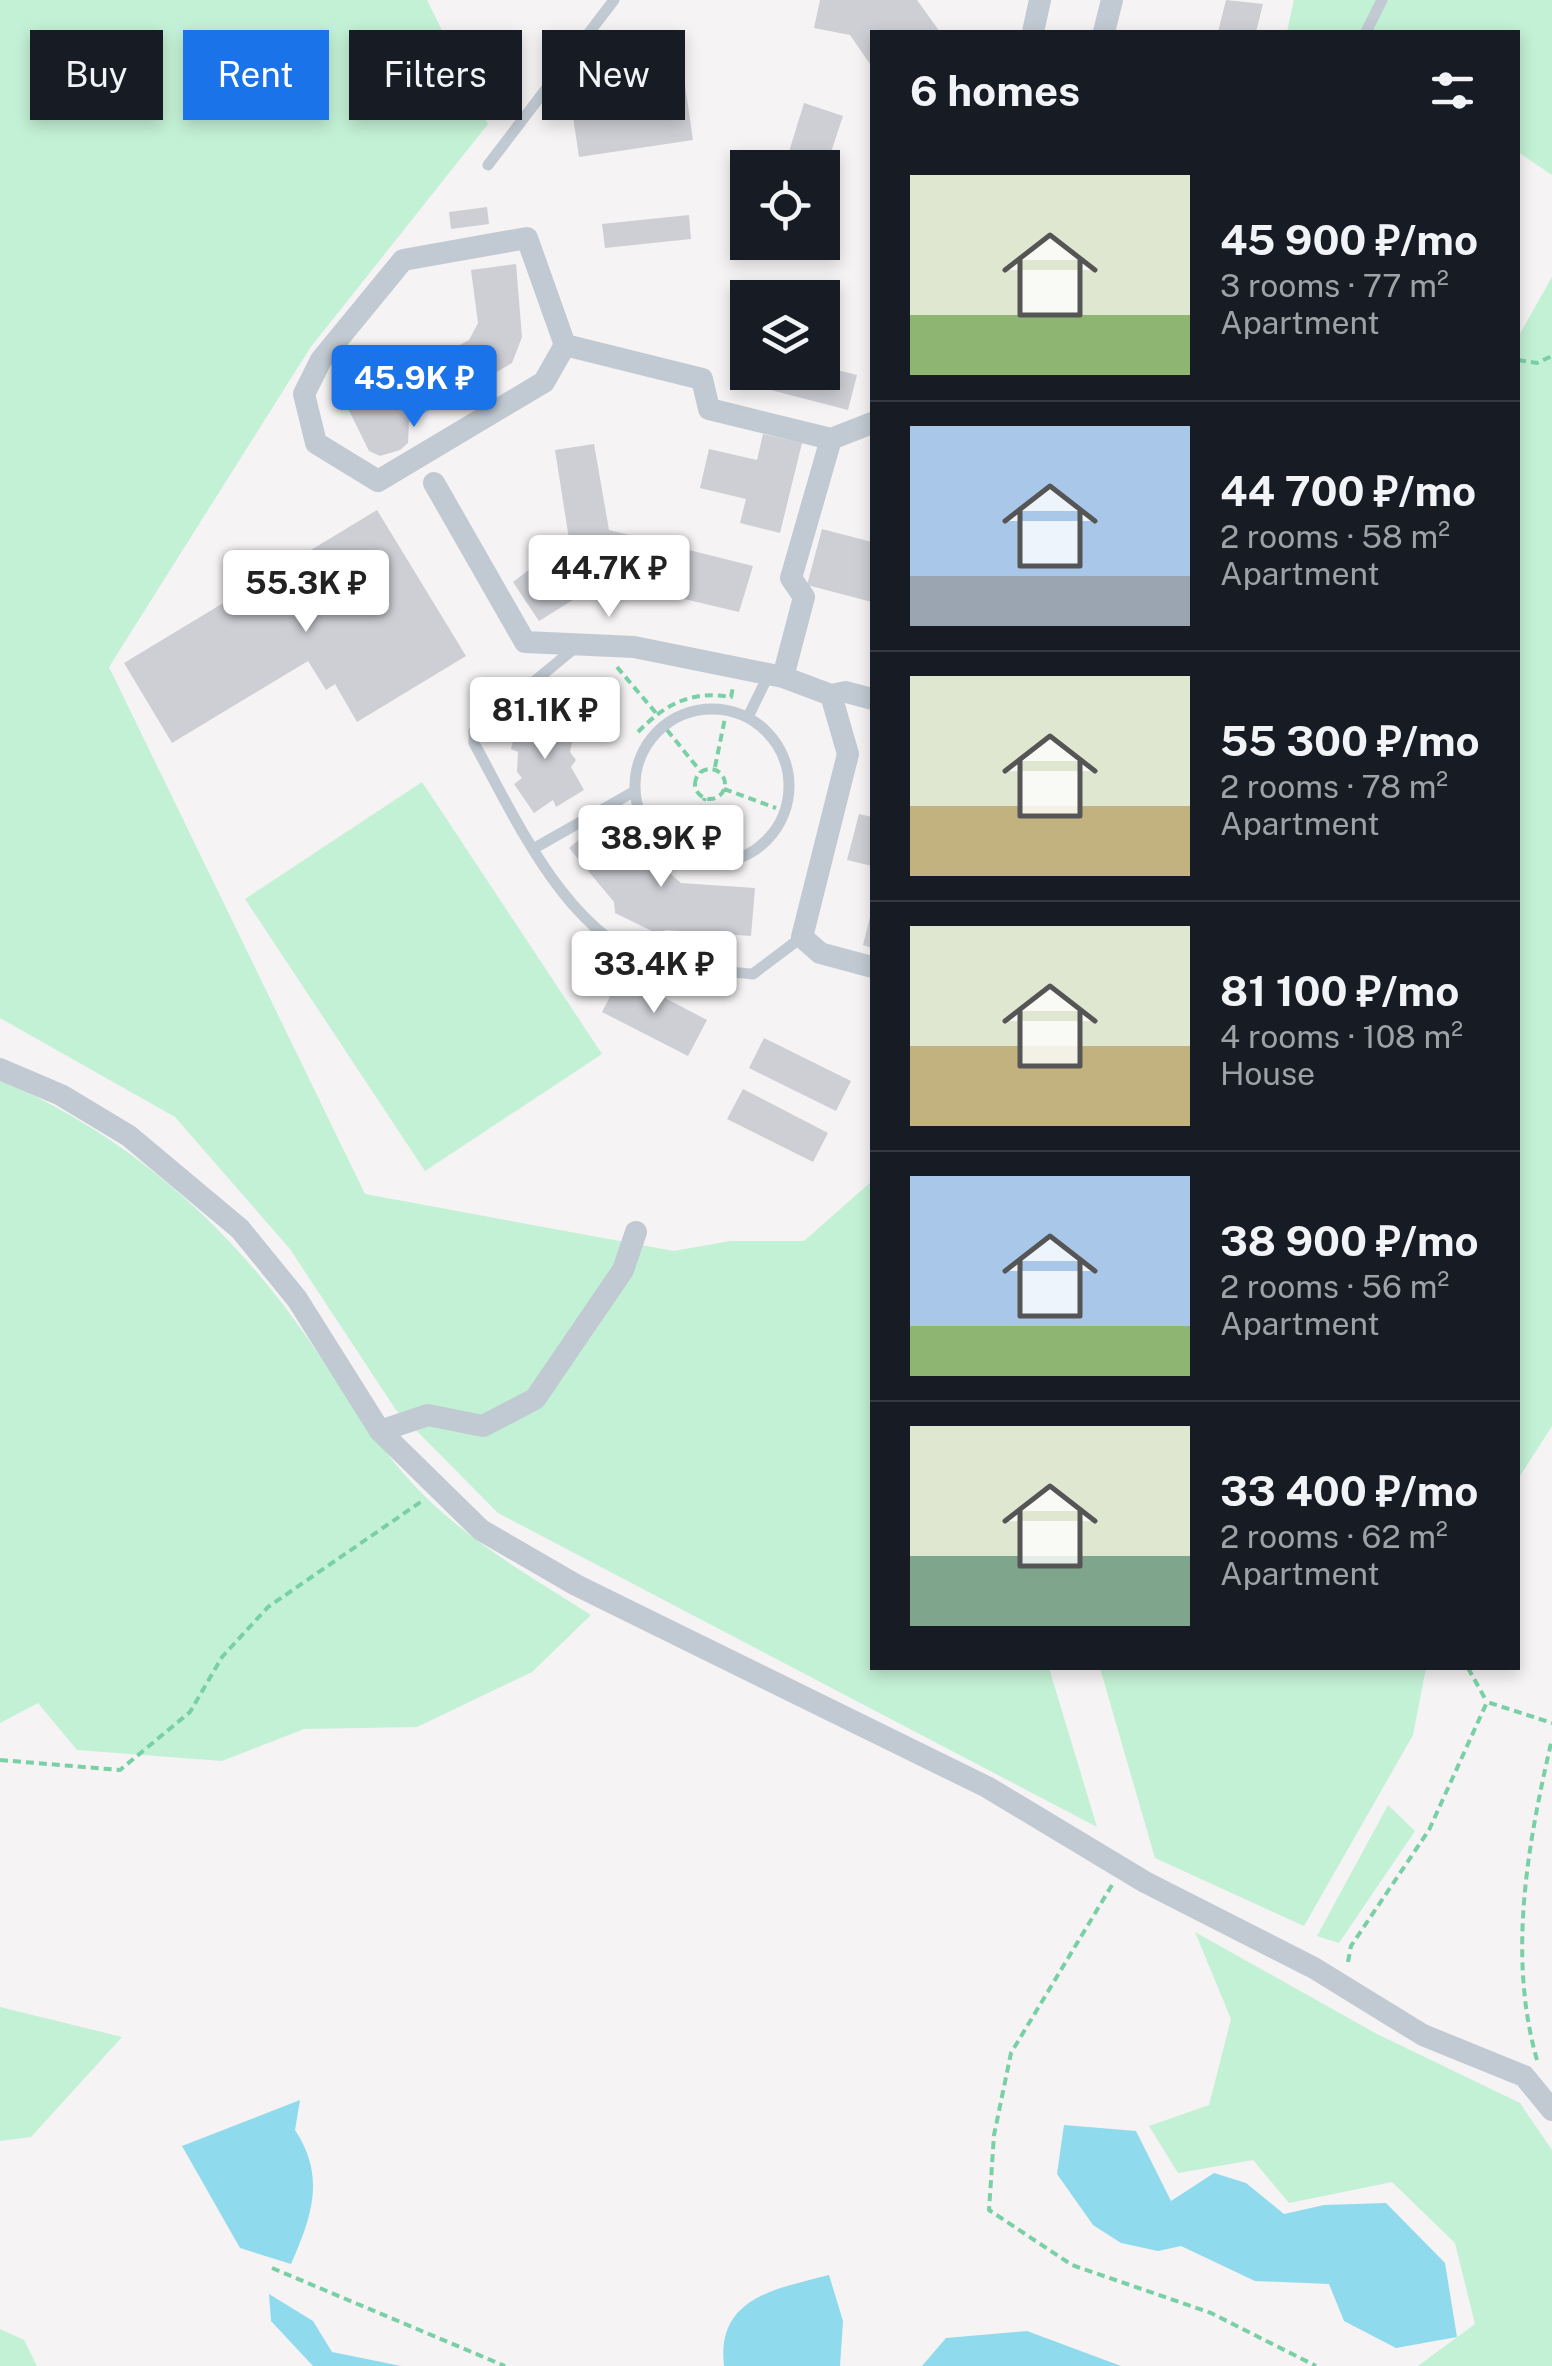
<!DOCTYPE html>
<html lang="en">
<head>
<meta charset="utf-8">
<style>
  :root { --surface:#171b24; --page:#20242c; --text:#f1f3f6; --muted:#9ea1a6; --line:#363941; --accent:#1a73e8 }
  body { margin:0; font-family:"Public Sans",sans-serif; background:var(--page); color:var(--text); height:100vh; display:flex; flex-direction:column; font-size:38px; white-space:nowrap }
  * { box-sizing:border-box; margin:0 }
  p { font-size:32px; color:var(--muted) }
  .icon { flex:none; width:55px; height:55px; fill:none; stroke:currentColor; stroke-width:2; stroke-linecap:round; stroke-linejoin:round }
  .map { position:relative; flex:1; overflow:hidden }
  .panel { position:absolute; left:870px; top:30px; width:650px; height:1640px; display:flex; flex-direction:column; background:var(--surface); border-radius:0px; box-shadow:0 5px 15px #0003 }
  .panel>* { flex:none }
  .banner { position:absolute; left:30px; top:30px; width:690px; height:90px; display:flex; gap:20px }
  .buttons { position:absolute; left:730px; top:150px; display:grid; gap:20px }
  .buttons a { display:grid; place-items:center; width:110px; height:110px; border-radius:0px; background:var(--surface); box-shadow:0 5px 15px #0003; font-size:50px }
  .price { position:absolute; translate:-50% -85px; padding:0 22px; border-radius:10px; background:#fff; color:#222; font-size:32px; line-height:65px; filter:drop-shadow(0 2px 5px #0008) }
  .price::after { content:''; position:absolute; left:50%; top:60px; width:30px; height:22px; margin-left:-15px; background:inherit; clip-path:polygon(0 0,100% 0,50% 100%) }
  .price.active { background:var(--accent); color:#fff }
  ul { padding:0; list-style:none }
  li { display:flex; align-items:center; gap:30px; height:250px; padding:0 40px }
  li+li { border-top:2px solid var(--line) }
  li span { display:grid; place-items:center; flex:none; width:280px; height:200px; border-radius:0px; color:#555 }
  li>.icon { margin-inline-start:auto }
  span .icon { width:120px; height:120px; fill:#fffc; stroke-width:1 }
  li b { font-size:42px }
  h2 { display:flex; justify-content:space-between; align-items:center; height:120px; padding:0 40px; font-size:42px }
  .tag { padding:0 35px; border-radius:0px; background:var(--surface); box-shadow:0 5px 15px #0003; font-size:35px; line-height:90px }
  .tag.active { background:var(--accent); color:#fff }
  .map>svg:first-child { display:block }
</style>
</head>
<body>
<div class="map">
<svg width="1552" height="2366" viewBox="0 0 1552 2366">
  <rect width="100%" height="100%" fill="#f5f3f3"/>
  <path fill="#c3f1d5" d="M0 0H427L488 124 310 348 109 667 365 1194 674 1251 730 1241H804L872 1181V1668H1049L1097 1827 498 1513 396 1410 290 1249 175 1117 0 1018Z
    M1294 0H1552V175L1518 152V32H1287Z
    M1552 277V1426L1518 1479V337Z
    M422 782 602 1054 425 1171 245 899Z
    M0 1080C126 1134 228 1224 306 1336 338 1382 366 1430 403 1473 456 1534 523 1572 591 1615L532 1672 417 1727 304 1729 222 1761 77 1750 38 1703 0 1723Z
    M1100 1668H1426L1413 1735 1304 1926 1155 1858Z
    M1388 1805 1415 1831 1339 1943 1317 1936Z
    M1195 1932 1377 2034 1520 2103 1552 2150V2366H1418L1475 2324 1455 2243 1392 2182 1289 2203 1253 2160 1178 2173 1149 2126 1209 2105 1231 2019Z
    M0 2007 122 2037 31 2137 0 2141Z
    M0 2329 24 2340 37 2366H0Z"/>
  <path fill="#90daee" d="M300 2100 295 2130C326 2177 312 2216 291 2264L240 2248 182 2146Z
    M1064 2125 1136 2131 1171 2201 1214 2173 1246 2183 1284 2214 1324 2205 1386 2203 1445 2263 1457 2337 1396 2348 1344 2321 1329 2284 1255 2281 1181 2246 1158 2251 1121 2243 1093 2225 1057 2174Z
    M829 2275 843 2321 840 2366H724C716 2297 776 2289 829 2275Z
    M269 2294 313 2321 332 2352 401 2366H313L271 2321Z
    M1027 2331 1121 2366H922L946 2338Z"/>
  <path fill="#cdcfd5" d="M820 0H917L940 32H872V67L850 35 814 28Z
    M1226 0 1263 4 1256 32H1218Z
    M684 78 693 140 579 157 570 96Z
    M804 103 843 116 823 176 822 168H784Z
    M487 207 489 224 451 229 449 212Z
    M689 215 691 239 605 248 602 224Z
    M516 264 522 337 512 363 409 422 408 443 400 450 380 456 369 451 335 382 378 360 389 383 469 340 478 323 471 270Z
    M822 366 857 375 848 410 763 388 767 372H822Z
    M763 434 802 443 780 533 740 523 746 499 700 488 709 449 757 460Z
    M594 444 609 530 753 566 739 612 613 582 589 590 539 621 513 582 569 539 555 450Z
    M377 510 466 656 357 722 335 684 326 690 308 661 172 743 124 663Z
    M822 529 872 542V602L807 585Z
    M520 713 575 728 570 752 576 760 571 767 584 790 556 807 553 800 534 813 514 784 522 778 517 772 518 752 511 749Z
    M859 814 872 817V866L847 860Z
    M605 818 645 864 666 870 681 883 755 888 751 936 666 930 658 934 615 913 614 902 569 848Z
    M871 913H872V948L863 945Z
    M621 975 707 1020 688 1056 602 1012Z
    M764 1038 851 1081 836 1111 749 1068Z
    M743 1089 828 1133 813 1162 727 1119Z"/>
  <g fill="none" stroke-linecap="round" stroke-linejoin="round">
    <path stroke="#7ad0a6" stroke-width="4" stroke-dasharray="8 5" stroke-linecap="butt" d="M1518 360 1537 363 1552 356
      M617 667 656 713
      M667 730 701 772
      M638 732C665 704 692 690 731 697L733 687
      M715 767 725 718
      M695 784a15 15 0 1 1 30 0a15 15 0 1 1-30 0Z
      M724 789 776 808
      M682 848 705 798
      M1468 1668 1487 1702
      M0 1760 120 1770 190 1712 222 1657 268 1607 422 1501
      M1112 1885 1011 2053 994 2135 989 2210 1072 2265 1211 2313 1316 2366
      M1348 1962 1351 1946 1429 1830 1487 1702 1552 1723
      M1537 2060C1507 1955 1528 1842 1552 1739
      M272 2268 505 2366"/>
    <path stroke="#c1cad2" stroke-width="11" d="M1366 32 1382 0
      M488 165 614 0
      M576 647 474 731V743C516 819 569 941 661 965 690 972 723 971 753 974L802 937
      M635 786a77 77 0 1 1 154 0a77 77 0 1 1-154 0Z
      M748 717 769 674
      M533 849 635 791"/>
    <path stroke="#c1cad2" stroke-width="22" d="M1033 32 1040 0
      M1104 32 1112 0
      M565 345 527 238 403 260 321 360 304 394 316 443 378 481 544 382 565 345 702 379 709 409 831 439 872 423
      M434 483 525 642 634 647 783 677 831 695 846 692 872 699
      M783 677 804 597 791 578 831 439
      M831 695 848 754 802 937 820 953 872 967
      M0 1069 61 1095 129 1136 240 1229 297 1299 380 1431 481 1530 576 1585 987 1787 1145 1882 1314 1968 1423 2035 1524 2076 1552 2110
      M380 1431 428 1415 483 1426 535 1399 623 1270 636 1232"/>
  </g>
</svg>
<div class="buttons">
<a><svg class="icon" aria-label="locate" viewBox="0 0 24 24"><circle cx="12" cy="12" r="6"/><path d="M12 2v4M12 18v4M2 12h4M18 12h4"/></svg></a>
<a><svg class="icon" aria-label="layers" viewBox="0 0 24 24"><path d="M12 4l9 5-9 5-9-5zM3 14l9 5 9-5"/></svg></a>
</div>
<b class="price active" style="left:414px;top:430px">45.9K ₽</b>
<b class="price" style="left:609px;top:620px">44.7K ₽</b>
<b class="price" style="left:306px;top:635px">55.3K ₽</b>
<b class="price" style="left:545px;top:762px">81.1K ₽</b>
<b class="price" style="left:661px;top:890px">38.9K ₽</b>
<b class="price" style="left:654px;top:1016px">33.4K ₽</b>
<div class="banner">
<a class="tag">Buy</a>
<a class="tag active">Rent</a>
<a class="tag">Filters</a>
<a class="tag">New</a>
</div>
<section class="panel">
<h2>6 homes<svg class="icon" aria-label="filters" viewBox="0 0 24 24"><path d="M4 7h16M4 17h16"/><circle cx="9" cy="7" r="2"/><circle cx="15" cy="17" r="2"/></svg></h2>
<ul>
<li><span style="background:linear-gradient(#dfe7d0 70%,#8fb573 0)"><svg class="icon" aria-label="home" viewBox="0 0 24 24"><path d="M3 11l9-7 9 7M6 9v11h12V9"/></svg></span><div><b>45 900 ₽/mo</b><p>3 rooms · 77 m²</p><p>Apartment</p></div></li>
<li><span style="background:linear-gradient(#a9c7e8 75%,#9aa5b1 0)"><svg class="icon" aria-label="home" viewBox="0 0 24 24"><path d="M3 11l9-7 9 7M6 9v11h12V9"/></svg></span><div><b>44 700 ₽/mo</b><p>2 rooms · 58 m²</p><p>Apartment</p></div></li>
<li><span style="background:linear-gradient(#dfe7d0 65%,#c2b280 0)"><svg class="icon" aria-label="home" viewBox="0 0 24 24"><path d="M3 11l9-7 9 7M6 9v11h12V9"/></svg></span><div><b>55 300 ₽/mo</b><p>2 rooms · 78 m²</p><p>Apartment</p></div></li>
<li><span style="background:linear-gradient(#dfe7d0 60%,#c2b280 0)"><svg class="icon" aria-label="home" viewBox="0 0 24 24"><path d="M3 11l9-7 9 7M6 9v11h12V9"/></svg></span><div><b>81 100 ₽/mo</b><p>4 rooms · 108 m²</p><p>House</p></div></li>
<li><span style="background:linear-gradient(#a9c7e8 75%,#8fb573 0)"><svg class="icon" aria-label="home" viewBox="0 0 24 24"><path d="M3 11l9-7 9 7M6 9v11h12V9"/></svg></span><div><b>38 900 ₽/mo</b><p>2 rooms · 56 m²</p><p>Apartment</p></div></li>
<li><span style="background:linear-gradient(#dfe7d0 65%,#7fa58c 0)"><svg class="icon" aria-label="home" viewBox="0 0 24 24"><path d="M3 11l9-7 9 7M6 9v11h12V9"/></svg></span><div><b>33 400 ₽/mo</b><p>2 rooms · 62 m²</p><p>Apartment</p></div></li>
</ul>
</section>
</div>
</body>
</html>
